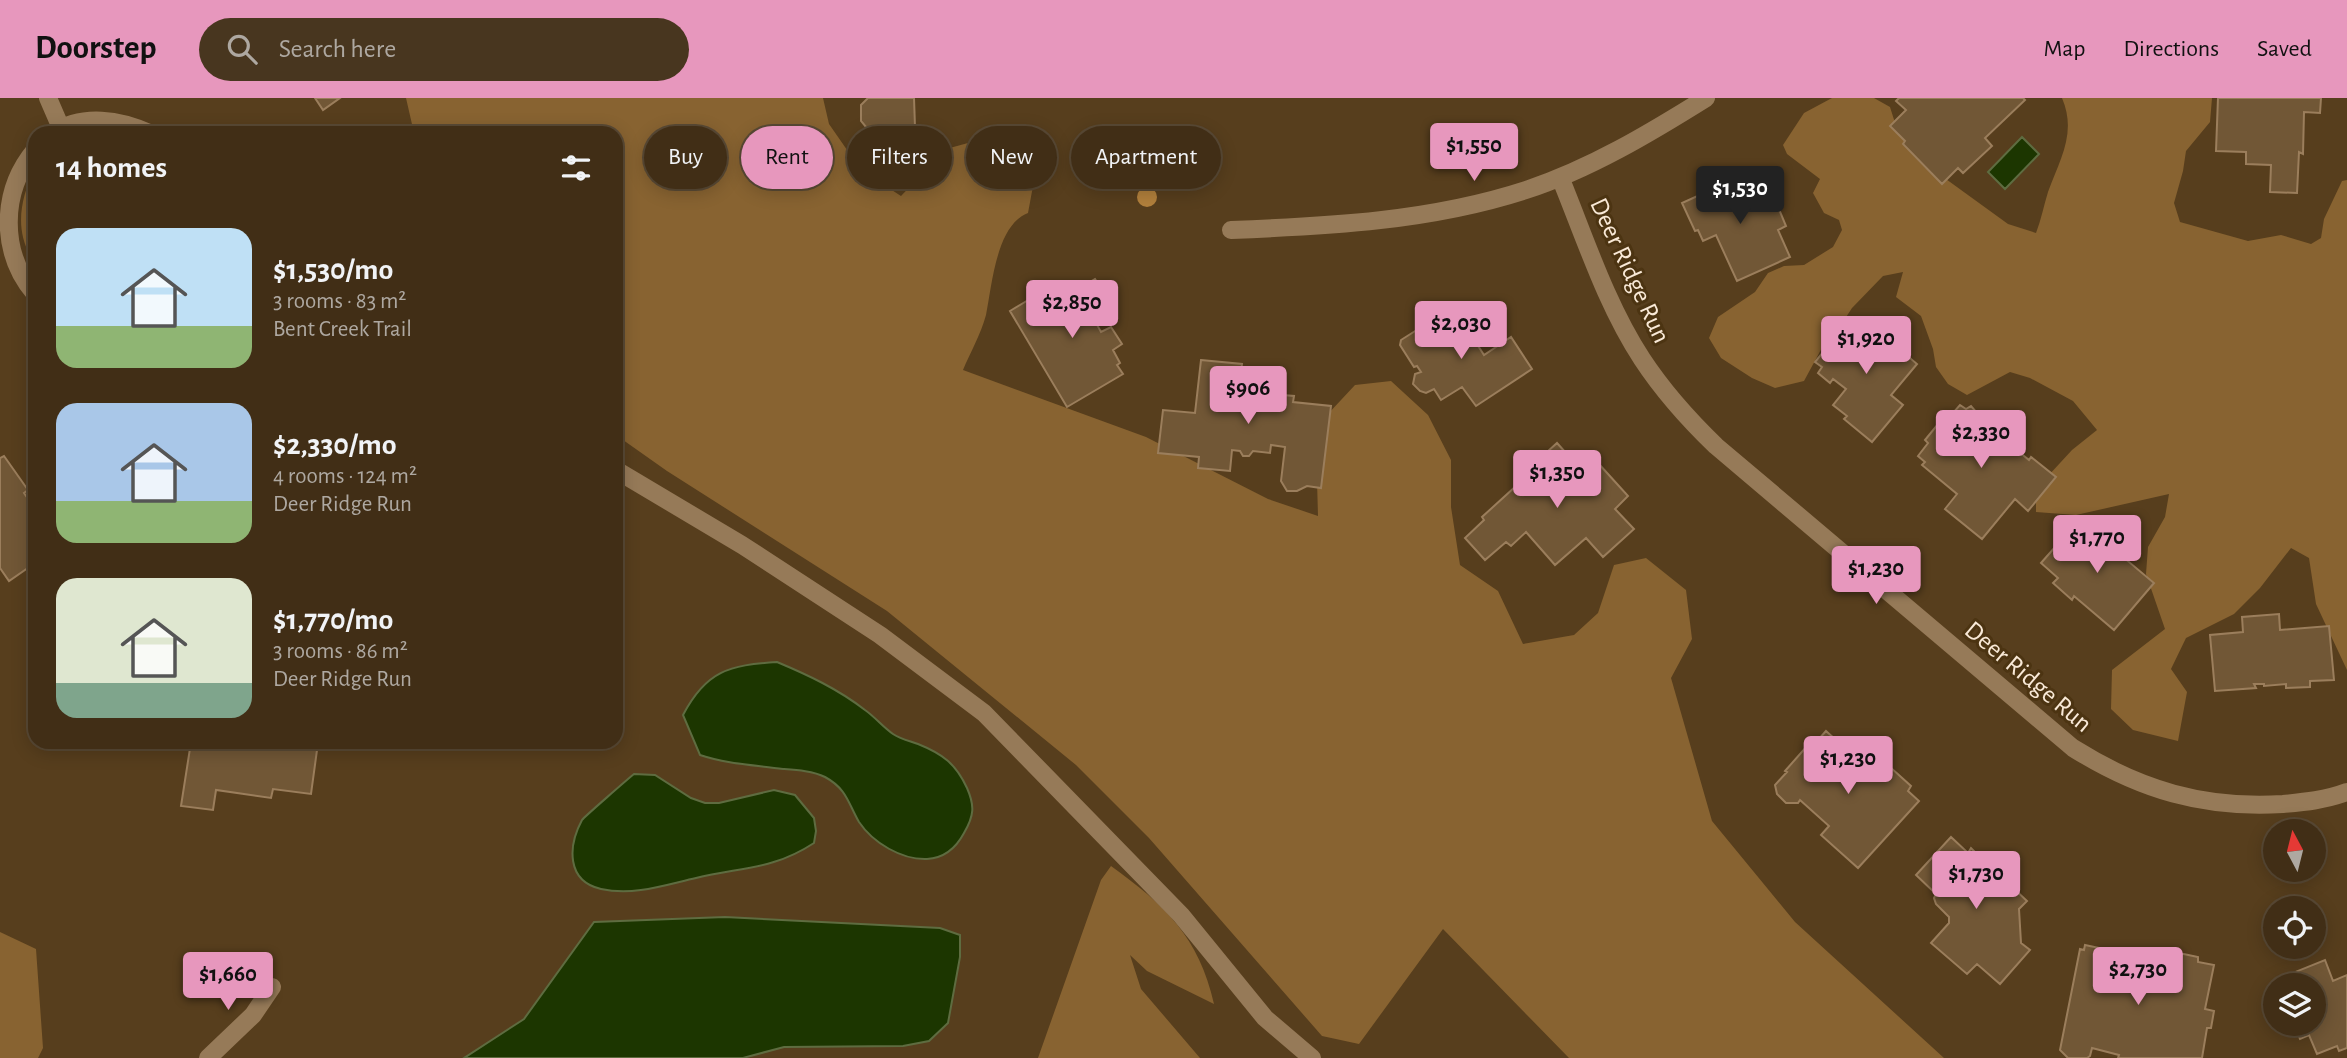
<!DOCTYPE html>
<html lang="en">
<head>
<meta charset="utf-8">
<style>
  :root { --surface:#412e16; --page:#48361f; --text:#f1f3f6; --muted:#aea8a1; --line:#5a4a35; --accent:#e797bd }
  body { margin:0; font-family:"Alegreya Sans",sans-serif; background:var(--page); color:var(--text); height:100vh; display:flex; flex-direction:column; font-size:26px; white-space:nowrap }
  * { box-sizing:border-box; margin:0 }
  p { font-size:23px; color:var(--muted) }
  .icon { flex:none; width:38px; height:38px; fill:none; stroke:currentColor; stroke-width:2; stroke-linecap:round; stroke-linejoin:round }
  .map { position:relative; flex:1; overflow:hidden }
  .panel { position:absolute; left:28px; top:28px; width:595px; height:623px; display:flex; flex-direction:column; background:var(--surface); border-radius:21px; box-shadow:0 4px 18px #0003,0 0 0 2px var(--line) }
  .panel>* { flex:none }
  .banner { position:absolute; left:644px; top:28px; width:665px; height:63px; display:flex; gap:14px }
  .needle { width:46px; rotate:353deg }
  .tools { position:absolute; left:2263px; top:721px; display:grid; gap:14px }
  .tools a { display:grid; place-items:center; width:63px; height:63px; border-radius:50%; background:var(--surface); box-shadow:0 4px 18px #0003,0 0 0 2px var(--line); font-size:35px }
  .price { position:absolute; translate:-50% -60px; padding:0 16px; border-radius:7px; background:var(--accent); color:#111; font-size:23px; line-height:46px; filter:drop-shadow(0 2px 4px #0008) }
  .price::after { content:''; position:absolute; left:50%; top:42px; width:21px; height:16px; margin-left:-10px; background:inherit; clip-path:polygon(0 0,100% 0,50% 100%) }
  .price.on { background:#222; color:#fff }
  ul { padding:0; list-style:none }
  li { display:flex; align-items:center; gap:21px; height:175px; padding:0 28px }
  li span { display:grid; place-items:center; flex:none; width:196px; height:140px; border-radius:21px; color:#555 }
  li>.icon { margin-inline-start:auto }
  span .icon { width:84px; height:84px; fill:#fffc; stroke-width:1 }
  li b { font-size:30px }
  h2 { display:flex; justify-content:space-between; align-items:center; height:84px; padding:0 28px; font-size:30px }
  .chip { padding:0 24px; border-radius:32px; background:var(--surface); box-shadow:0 4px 18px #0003,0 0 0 2px var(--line); font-size:24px; line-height:63px }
  .chip.on { background:var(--accent); color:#111 }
  header { display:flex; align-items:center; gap:42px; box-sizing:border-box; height:98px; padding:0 35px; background:var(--accent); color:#111 }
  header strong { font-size:33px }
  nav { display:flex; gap:38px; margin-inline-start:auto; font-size:24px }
  .search { width:490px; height:63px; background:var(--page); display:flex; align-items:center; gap:18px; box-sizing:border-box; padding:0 24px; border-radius:38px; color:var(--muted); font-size:26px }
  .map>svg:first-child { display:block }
</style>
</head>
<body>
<header>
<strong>Doorstep</strong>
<div class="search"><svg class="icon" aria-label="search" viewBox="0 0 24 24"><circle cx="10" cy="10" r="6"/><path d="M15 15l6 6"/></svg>Search here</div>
<nav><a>Map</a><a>Directions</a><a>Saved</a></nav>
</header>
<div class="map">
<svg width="2347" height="960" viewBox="0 0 2347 960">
  <rect width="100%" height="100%" fill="#573e1d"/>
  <path fill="#886331" d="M406 0H823L829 26 861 72 901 98 946 51 968 45 995 53 1024 71 1033 88 1028 115C996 127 992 188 986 217 981 236 970 255 963 272L1146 339 1268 401 1318 418 1316 347 1327 317 1355 287 1391 283 1428 317 1451 362V409L1460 467 1498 493 1523 546 1574 537 1598 515 1614 467 1646 460 1686 492 1692 541 1671 580 1712 723 1795 824 1944 960H1569L1443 831 1359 946 1322 938 1149 740 1076 667 887 513 667 373 616 337V35H414Z
    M1832 0H1874L1890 9 1896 28 1908 48 1939 76 2008 126 2036 135C2041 122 2044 107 2048 94 2060 61 2077 35 2062 0H2212L2210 24 2186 53 2183 73 2174 105 2180 124 2248 143 2281 137 2311 146 2321 140 2324 121 2342 83 2347 82V572L2316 506 2309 460 2291 450 2260 490 2234 516 2186 540 2171 571 2187 594 2178 643 2133 632 2111 611 2112 572 2165 531 2146 476 2148 449 2165 419 2169 396 2076 417 2036 414V391L2072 352 2097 332 2073 303 2030 280 2010 274 1967 297 1948 286 1936 269 1933 251 1921 218 1896 199 1903 174 1883 178 1852 210 1835 236 1823 248 1804 283 1775 290 1752 280 1721 260 1709 240 1718 219 1755 194 1768 175 1784 168 1804 167 1833 149 1842 132 1839 122 1824 115 1813 95 1820 81 1787 56 1783 47 1804 15Z
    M35 71V165C14 136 19 102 35 71Z
    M1111 768C1165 807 1199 839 1214 906L1147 873 1130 857 1141 891 1200 960H1038L1101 782Z
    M0 834 36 851 43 950 38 960H0Z"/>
  <path fill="#1c3600" stroke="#5e6c40" stroke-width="2" d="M2022 39 2039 56 2005 91 1988 74Z
    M777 564C808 577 838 591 865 612 875 619 883 629 893 636 900 641 910 643 918 646 943 656 956 666 967 690 975 708 974 718 964 735 956 750 945 760 927 761 902 762 873 745 859 724 848 705 847 691 825 679 813 673 797 672 783 671 755 667 727 666 700 657L683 617C706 573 729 567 777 564Z
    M634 676 655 677 691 700 705 705H719L774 692 795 697 814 720 816 733 814 745C773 772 741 769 696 780 665 787 634 798 601 791 566 783 568 748 582 722 584 719 629 680 634 676Z
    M725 819 940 830 960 837V859L948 925 929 943 903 948 784 949 743 960H464L524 921 594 824Z"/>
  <path fill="#715736" stroke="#9b7e5c" stroke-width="2" d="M315 0H340L323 12Z
    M868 0H914L916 58 907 65 890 68 872 55 871 35 861 23V7Z
    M1899 0H2023L2025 2 1985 40 1992 48 1963 75 1958 70 1942 86 1903 46 1905 43 1890 28 1906 12 1896 3Z
    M2218 0H2321L2320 15 2304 14 2303 56 2299 54 2297 95 2270 94 2271 67 2246 66V54L2216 53Z
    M1748 75 1763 109 1776 104 1786 128 1778 132 1790 159 1737 183 1716 137 1703 143 1698 132 1695 133 1682 105Z
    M1095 181 1111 205 1109 206 1114 215 1096 225 1101 234 1111 229 1122 246 1113 252 1120 265 1117 267 1123 276 1067 309 1010 213 1045 192 1053 205Z
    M1450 211 1461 229 1464 226 1484 257 1511 239 1532 271 1476 308 1462 289 1441 302 1434 291 1426 295 1420 293 1413 286 1415 276 1421 274 1417 268 1414 269 1400 247 1401 242Z
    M1845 227 1855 234 1861 227 1873 236 1881 227 1902 243 1897 249 1917 266 1891 297 1903 307 1872 344 1844 321 1847 318 1833 307 1846 291 1833 281 1830 285 1818 275 1822 269 1815 264Z
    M1201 262 1242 266 1240 282 1271 283 1269 296 1294 298 1293 304 1331 308 1321 390 1307 388 1297 393H1287L1281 383 1285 349 1271 347 1270 355 1253 353 1249 358H1243L1240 353 1232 352 1230 373 1198 370 1199 359 1158 355 1163 312 1195 315Z
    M1960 307 1966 311 1971 308 1978 316 1981 323 1990 329 1994 326 2001 331 1997 336 2029 362 2031 359 2056 379 2028 413 2015 401 1982 441 1945 411 1957 396 1922 367 1925 364 1918 358 1928 345 1925 342 1943 320 1946 323Z
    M1557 345 1575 365 1588 354 1628 398 1615 411 1634 431 1603 459 1586 440 1555 467 1526 434 1511 448 1506 444 1485 462 1465 440 1484 422 1482 419 1515 389 1523 397 1534 386 1524 375Z
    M4 358 28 392 24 395 35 411V465L9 483 0 470V360Z
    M2079 422 2154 485 2114 532 2074 498 2072 502 2053 485 2058 480 2041 465Z
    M2279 516 2280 532 2329 528 2334 582 2310 583V589L2286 590V586L2264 588V586H2254L2256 590 2215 593 2210 537 2243 534 2242 519Z
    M1826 633 1856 660 1862 654 1876 665 1880 660 1911 688 1908 693 1919 703 1858 770 1821 737 1829 728 1800 702 1798 705H1786L1777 696 1775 687 1787 674 1785 673 1808 647 1811 650Z
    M191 644H311L310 651 317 652 311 696 273 691 271 700 216 692 213 712 181 708Z
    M1951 739 1968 755 1971 750 1987 766 1992 761 2015 782 2010 787 2027 803 2019 811 2021 845 2030 852 2000 886 1977 866 1967 876 1931 845 1949 825V819L1936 806 1934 800 1936 796 1916 777Z
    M2085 847 2118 854 2117 860 2128 862 2129 856 2157 862 2154 872 2170 875 2174 854 2198 859V864L2214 867 2205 911 2214 913 2211 930H2207L2202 960H2118L2119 957 2092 950 2090 958 2087 960H2068L2060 952 2080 851 2084 852Z
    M2325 862 2333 883 2347 877V950L2339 953 2337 948 2317 956 2309 937 2300 941 2294 926H2314V887H2287L2283 879Z"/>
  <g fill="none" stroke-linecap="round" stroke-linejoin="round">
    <path stroke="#967a58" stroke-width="18" d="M48 0 61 30
      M54 35C82 15 121 22 149 35
      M35 52C0 94 0 155 35 196
      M1560 79C1585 140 1606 206 1642 261 1663 293 1688 321 1716 348L2073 650C2140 692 2204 711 2283 706 2305 704 2326 702 2347 694
      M1231 132C1330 128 1431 123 1526 92 1590 71 1650 35 1706 0
      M616 372 742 447 880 537 984 615 1181 817 1265 920 1312 960
      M208 960 253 917 272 889"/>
  </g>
  <circle fill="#b2803c" cx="1147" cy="99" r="10"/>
  <g text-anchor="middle" stroke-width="6" stroke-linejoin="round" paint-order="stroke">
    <g font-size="26" fill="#f9e9d7" stroke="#4c3412">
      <text transform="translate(1631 172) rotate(65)" y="9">Deer Ridge Run</text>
      <text transform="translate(2029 578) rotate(40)" y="9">Deer Ridge Run</text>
    </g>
  </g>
</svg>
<div class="tools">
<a><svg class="needle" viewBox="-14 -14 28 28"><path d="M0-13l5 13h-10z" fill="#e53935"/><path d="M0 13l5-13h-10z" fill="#aea8a1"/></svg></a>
<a><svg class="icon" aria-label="locate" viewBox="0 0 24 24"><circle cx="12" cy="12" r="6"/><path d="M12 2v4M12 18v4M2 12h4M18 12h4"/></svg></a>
<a><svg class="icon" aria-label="layers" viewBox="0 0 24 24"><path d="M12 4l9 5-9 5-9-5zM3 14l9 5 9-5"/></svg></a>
</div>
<b class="price" style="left:1474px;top:85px">$1,550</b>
<b class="price on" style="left:1740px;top:128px">$1,530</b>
<b class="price" style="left:1072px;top:242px">$2,850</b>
<b class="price" style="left:1461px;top:263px">$2,030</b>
<b class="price" style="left:1866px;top:278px">$1,920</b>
<b class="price" style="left:1248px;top:328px">$906</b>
<b class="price" style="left:1981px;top:372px">$2,330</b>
<b class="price" style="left:1557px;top:412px">$1,350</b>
<b class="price" style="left:2097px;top:477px">$1,770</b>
<b class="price" style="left:1876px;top:508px">$1,230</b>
<b class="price" style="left:1848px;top:698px">$1,230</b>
<b class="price" style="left:1976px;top:813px">$1,730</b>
<b class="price" style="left:2138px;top:909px">$2,730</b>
<b class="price" style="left:228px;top:914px">$1,660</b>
<div class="banner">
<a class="chip">Buy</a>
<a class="chip on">Rent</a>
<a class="chip">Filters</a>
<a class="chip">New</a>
<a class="chip">Apartment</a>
</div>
<section class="panel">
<h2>14 homes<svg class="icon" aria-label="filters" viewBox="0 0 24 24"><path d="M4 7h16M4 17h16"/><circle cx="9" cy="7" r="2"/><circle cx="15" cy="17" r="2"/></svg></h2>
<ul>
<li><span style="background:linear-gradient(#bfe0f5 70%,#8fb573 0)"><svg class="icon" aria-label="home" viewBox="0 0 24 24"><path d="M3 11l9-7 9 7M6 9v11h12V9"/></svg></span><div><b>$1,530/mo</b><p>3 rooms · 83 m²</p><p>Bent Creek Trail</p></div></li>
<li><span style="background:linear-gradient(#a9c7e8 70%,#8fb573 0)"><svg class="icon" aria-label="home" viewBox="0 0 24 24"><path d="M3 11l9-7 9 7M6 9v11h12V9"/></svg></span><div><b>$2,330/mo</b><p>4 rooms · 124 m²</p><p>Deer Ridge Run</p></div></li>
<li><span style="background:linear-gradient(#dfe7d0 75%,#7fa58c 0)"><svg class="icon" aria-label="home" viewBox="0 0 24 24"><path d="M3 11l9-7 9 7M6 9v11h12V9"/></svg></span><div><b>$1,770/mo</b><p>3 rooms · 86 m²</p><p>Deer Ridge Run</p></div></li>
</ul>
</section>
</div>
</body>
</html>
